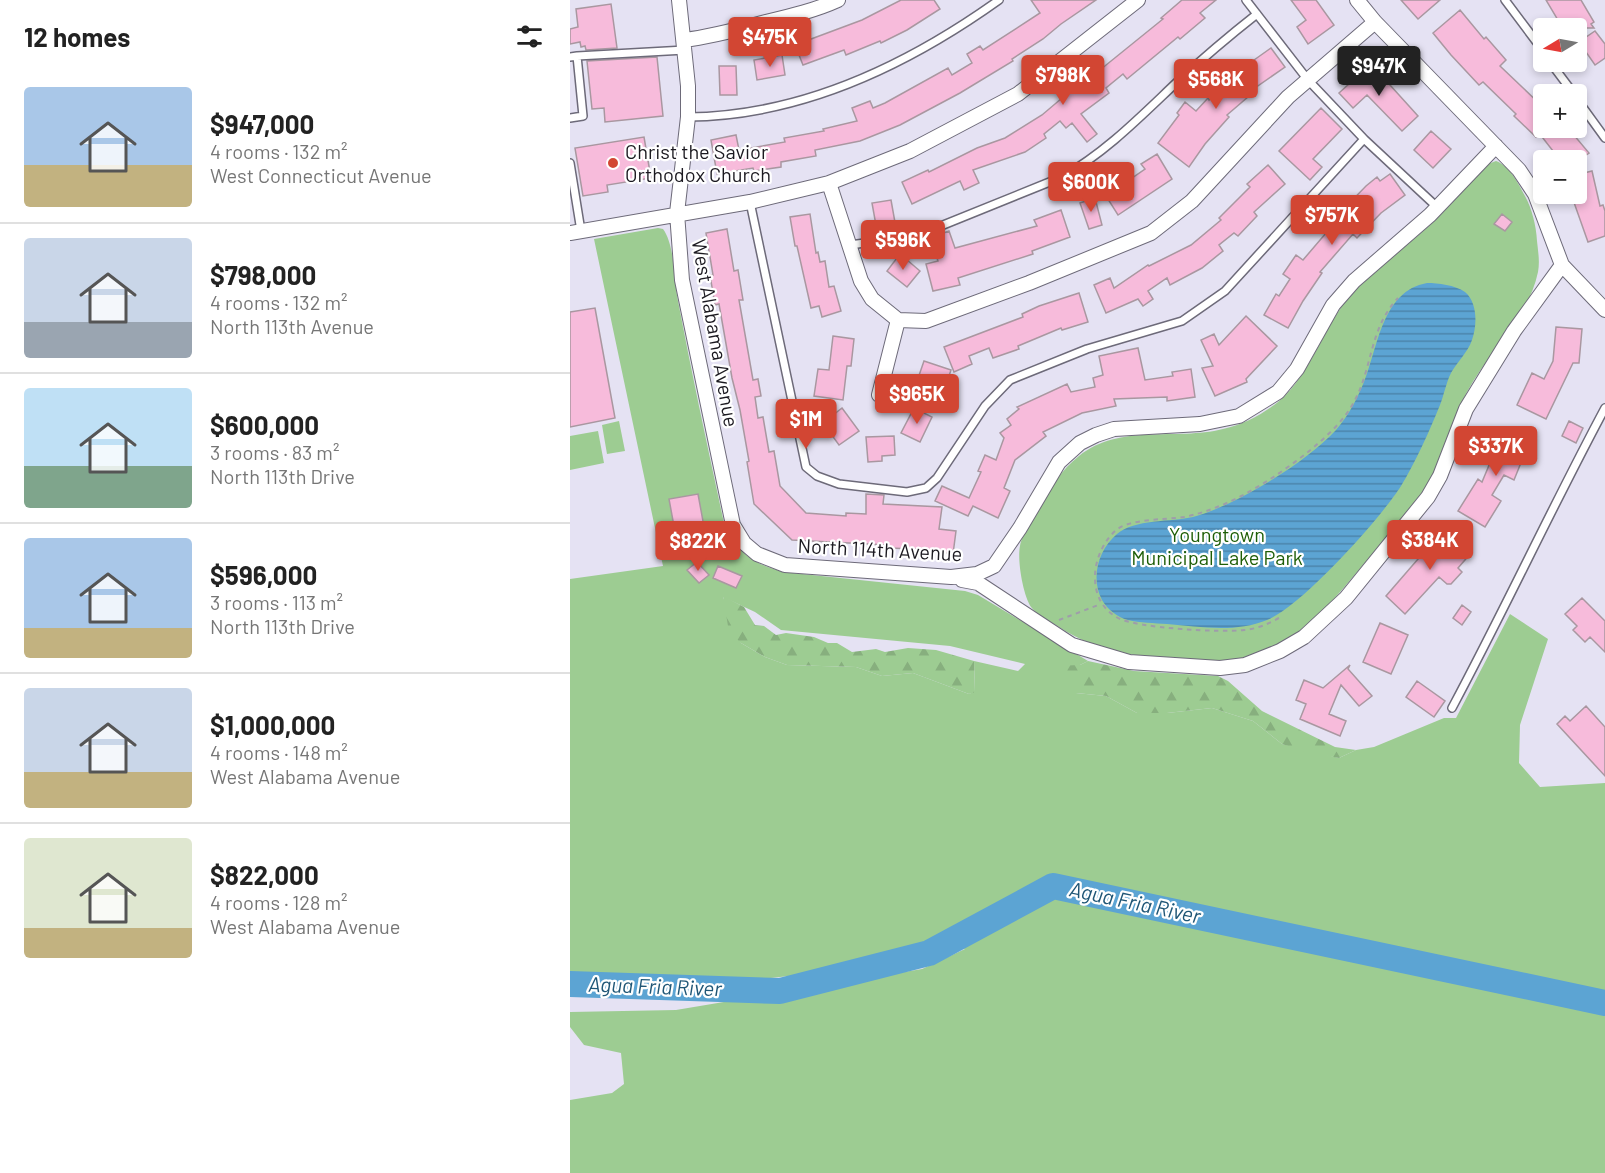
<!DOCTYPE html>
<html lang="en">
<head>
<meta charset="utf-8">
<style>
  :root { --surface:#fff; --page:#f2f2f2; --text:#222; --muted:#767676; --line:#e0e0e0; --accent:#d24633 }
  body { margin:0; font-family:Barlow,sans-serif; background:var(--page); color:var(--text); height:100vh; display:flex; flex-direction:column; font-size:22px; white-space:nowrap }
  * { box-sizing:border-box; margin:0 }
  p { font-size:20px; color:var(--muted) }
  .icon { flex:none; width:33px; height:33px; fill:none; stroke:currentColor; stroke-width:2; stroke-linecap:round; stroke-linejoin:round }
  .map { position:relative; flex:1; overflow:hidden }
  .sheet { display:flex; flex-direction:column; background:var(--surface); width:570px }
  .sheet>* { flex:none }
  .needle { width:39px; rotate:260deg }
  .buttons { position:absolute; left:963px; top:18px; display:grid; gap:12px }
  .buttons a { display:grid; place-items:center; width:54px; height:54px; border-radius:6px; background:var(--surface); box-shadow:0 3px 9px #0003; font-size:30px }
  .price { position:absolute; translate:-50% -51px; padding:0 14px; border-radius:6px; background:var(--accent); color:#fff; font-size:20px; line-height:39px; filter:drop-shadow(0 2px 3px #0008) }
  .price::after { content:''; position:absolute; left:50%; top:36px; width:18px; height:14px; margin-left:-9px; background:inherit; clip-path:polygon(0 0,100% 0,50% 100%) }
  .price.on { background:#222; color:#fff }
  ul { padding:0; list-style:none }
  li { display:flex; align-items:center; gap:18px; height:150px; padding:0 24px }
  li+li { border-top:2px solid var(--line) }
  li span { display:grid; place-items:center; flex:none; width:168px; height:120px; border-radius:6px; color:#555 }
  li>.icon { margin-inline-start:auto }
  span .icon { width:72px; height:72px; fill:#fffc; stroke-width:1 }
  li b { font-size:26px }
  h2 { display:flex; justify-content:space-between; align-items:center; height:72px; padding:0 24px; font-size:26px }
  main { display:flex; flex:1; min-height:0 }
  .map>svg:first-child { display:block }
</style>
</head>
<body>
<main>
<section class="sheet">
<h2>12 homes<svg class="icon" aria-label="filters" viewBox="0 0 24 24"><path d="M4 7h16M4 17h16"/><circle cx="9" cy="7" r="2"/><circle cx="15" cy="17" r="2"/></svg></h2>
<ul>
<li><span style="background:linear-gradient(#a9c7e8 65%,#c2b280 0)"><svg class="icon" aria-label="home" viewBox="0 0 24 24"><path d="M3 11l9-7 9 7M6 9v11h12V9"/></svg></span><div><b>$947,000</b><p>4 rooms · 132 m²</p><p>West Connecticut Avenue</p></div></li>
<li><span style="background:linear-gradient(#c9d6e8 70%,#9aa5b1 0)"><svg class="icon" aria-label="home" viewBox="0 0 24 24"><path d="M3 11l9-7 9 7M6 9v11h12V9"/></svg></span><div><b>$798,000</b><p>4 rooms · 132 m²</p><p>North 113th Avenue</p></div></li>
<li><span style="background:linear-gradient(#bfe0f5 65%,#7fa58c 0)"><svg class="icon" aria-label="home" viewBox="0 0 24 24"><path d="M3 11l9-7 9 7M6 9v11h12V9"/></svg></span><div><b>$600,000</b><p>3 rooms · 83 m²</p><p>North 113th Drive</p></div></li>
<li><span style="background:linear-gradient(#a9c7e8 75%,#c2b280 0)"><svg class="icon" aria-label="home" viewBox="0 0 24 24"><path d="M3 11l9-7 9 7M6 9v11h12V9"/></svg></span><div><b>$596,000</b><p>3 rooms · 113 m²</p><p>North 113th Drive</p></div></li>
<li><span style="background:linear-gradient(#c9d6e8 70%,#c2b280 0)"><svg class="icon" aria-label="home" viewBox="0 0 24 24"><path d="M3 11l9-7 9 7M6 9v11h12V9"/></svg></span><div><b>$1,000,000</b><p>4 rooms · 148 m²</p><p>West Alabama Avenue</p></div></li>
<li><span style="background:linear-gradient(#dfe7d0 75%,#c2b280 0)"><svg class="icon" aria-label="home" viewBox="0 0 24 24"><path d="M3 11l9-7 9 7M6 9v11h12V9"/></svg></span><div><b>$822,000</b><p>4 rooms · 128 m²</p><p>West Alabama Avenue</p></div></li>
</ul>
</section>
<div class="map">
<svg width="1035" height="1173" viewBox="0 0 1035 1173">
  <defs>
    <pattern id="forest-firs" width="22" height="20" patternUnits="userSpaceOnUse" patternTransform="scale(1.5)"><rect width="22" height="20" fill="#9dcc92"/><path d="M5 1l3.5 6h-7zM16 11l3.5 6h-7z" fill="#87af7e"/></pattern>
    <pattern id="water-rules" width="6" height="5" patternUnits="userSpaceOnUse" patternTransform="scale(1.5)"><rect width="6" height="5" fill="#5ca4d3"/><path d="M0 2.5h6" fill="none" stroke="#4b85ab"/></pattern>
  </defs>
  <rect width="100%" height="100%" fill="#e5e2f3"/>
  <path fill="#9dcc92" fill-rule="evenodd" d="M926 161C940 166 948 183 955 196 962 209 966 225 967 241 968 251 970 261 968 272 959 317 918 352 897 392 883 417 877 446 865 471 848 505 819 536 794 564 769 593 744 626 710 644 664 669 623 660 573 656 540 653 513 643 486 625 477 620 467 615 461 607 453 595 447 560 450 546 451 539 456 531 460 525 473 500 487 473 509 456 550 423 606 441 653 429 674 424 691 415 708 402 741 375 754 325 782 293 804 267 834 249 859 226 880 207 898 184 918 164Z
    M88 228 93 229C105 245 104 281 108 301 122 375 138 449 154 523 170 554 179 562 213 572L395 591 408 595 518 661 510 665 506 693 536 696 567 713H597L642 708 683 721 712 744 769 758 786 750 804 747 874 718H886L940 614 978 639 950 725 949 763 970 787 1035 783V1173H0V1100L42 1093 54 1084 51 1053 14 1045 0 1027V1012L106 1010 352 969 395 949 374 941 228 975 87 991 51 982H13L0 979V579L93 566 24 239ZM153 597 185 612 211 630 380 646 455 664 448 671 404 661 405 691 399 694 343 673 312 676 286 667 217 665 195 657 171 643Z
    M49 421 55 451 37 454 32 425Z
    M28 431 34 463 0 470V436Z"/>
  <path fill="url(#forest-firs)" d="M153 596 174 607 185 625 194 626 206 635 216 633 244 637 258 643H267L282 652 306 649 315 652 338 648 366 650 404 661 405 692 399 694 343 673 312 676 286 667 217 665 195 657 171 643 159 632Z
    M518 661 564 671 648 676 658 681 692 711 765 747 786 750 769 758 736 752 712 744 683 721 642 708 597 713H567L536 696 506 693 491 683 484 666 510 665Z"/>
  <path fill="url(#water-rules)" d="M857 283C868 283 885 285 895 292 908 303 907 326 902 340 898 352 887 362 881 373 876 383 874 395 870 405 859 432 846 461 831 486 810 519 732 606 697 620 666 633 630 627 597 624 584 623 570 623 558 620 547 617 537 609 532 600 520 577 529 549 547 534 564 519 602 522 623 517 665 506 737 462 766 430 779 415 787 399 794 382 808 347 812 291 857 283Z"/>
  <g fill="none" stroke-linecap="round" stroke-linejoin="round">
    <path stroke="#5ca4d3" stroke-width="26" d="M0 984 210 991 359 953 483 886 1035 1003"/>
  </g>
  <path fill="#f7bbdb" stroke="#a997a0" stroke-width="1.5" d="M331 0H364L370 9 337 30 311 43 310 41 276 55 274 50 233 65 225 45 292 20Z
    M461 0H526L491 24 473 39 442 59 443 61 390 93 330 125 290 141 245 150 246 156 211 162V167L184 171 183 168 147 174 141 140 166 135 169 150 215 142 214 138 254 131 253 129 287 121 282 108 300 101 303 108 315 103 378 68 382 75 402 63 397 54 410 46 413 50 470 13Z
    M612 0H646L630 13 635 18 610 39 608 37 557 79 553 74 536 88 539 93 511 114 527 134 517 142 502 123 496 128 490 121 474 134 476 138 455 152 403 170 409 183 394 190 390 181 342 204 332 182 358 170 359 172 407 148 435 138 472 115 505 87 525 74 593 19 591 18Z
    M721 0H746L764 25 738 44 727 27 736 20Z
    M831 0H870L848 19Z
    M976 0H1011L1024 22 1021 24 1024 28H1001L997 23 992 27Z
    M41 4 47 48 16 50 15 46 11 47 10 42 0 44V29L8 27 6 9Z
    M890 10 914 39 916 37 936 60 930 66 974 108V128H998L1019 153 1009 160H990L969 133 966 137 944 116 946 114 913 82 909 85 881 55 863 33Z
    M1025 31 1035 44V58L1025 65 1009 42Z
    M701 48 715 67 685 88 686 90 657 115 659 117 635 144 619 167 588 143 609 115 607 113 615 102 626 111 638 98 639 100 678 66 677 65Z
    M212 55 215 75 187 80 184 60Z
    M87 57 93 116 35 122 34 108 22 109 17 61Z
    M801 64 848 116 832 131 797 95 783 108 769 93Z
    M149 66H166L167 95H150Z
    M751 108 772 129 743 159 752 167 740 180 709 151Z
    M861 131 881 149 863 168 844 150Z
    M74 137 81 178 37 185 38 192 13 196 5 148Z
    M587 154 602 179 548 215 536 196 575 169 571 164Z
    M698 165 715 184 684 212 687 216 668 236 664 233 649 245 653 251 632 268 600 285 597 278 578 291 583 299 573 306 568 299 536 313 524 285 540 278 544 288 578 265 579 266 621 245 651 220 649 218 680 187 677 184Z
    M1022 171 1030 206 1033 205 1035 211V236L1018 242 1001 194H1006V175Z
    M820 174 835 195 811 213 787 238 783 234 750 272 752 273 733 301 718 328 694 315 706 294 709 296 720 279 713 274 726 255 733 260 768 219 766 217 796 186 807 177 810 181Z
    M525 198 532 225 519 229 510 203Z
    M321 200 326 228 307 231 302 203Z
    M491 210 500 237 462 251 463 254 388 278 390 285 363 291 356 264 368 261 360 238 379 231 385 248 467 226 464 220Z
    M240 214 246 253 248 252 250 262 255 261 259 287 264 286 271 311 252 317 249 306 241 308 227 246H225L220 217Z
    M932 214 942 222 935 231 924 224Z
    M157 229 164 271 168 270 173 300H169L183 380 188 379 191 396 185 397 188 418 193 417 199 452 204 451 210 486 236 513 276 516V513L296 514V494L314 495 313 504 372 507 369 529 386 531 383 554 348 549 317 548V545L222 540 184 504 177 462 179 461 170 410 162 378 149 304 145 305 140 275H143L136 233Z
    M330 254 350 271 337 287 317 271Z
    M509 293 518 322 492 330 491 328 448 346 449 349 423 358 419 348 399 356 402 364 384 372 374 347 453 317 452 314 469 306Z
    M25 308 45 418 0 427V312Z
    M676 316 707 346 676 379 677 382 645 396 632 368 643 366 631 340 644 334 649 345Z
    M986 327 1012 329 1009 363H1003L976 419 947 405 962 373 974 379 983 361Z
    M263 336 284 339 281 366H277L273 400 244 396 248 369 259 370Z
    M568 348 575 380 603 376 602 372 621 369 625 397 597 401V397L544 399 546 406 512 413 473 432 476 436 445 460 434 488 440 491 428 518 403 506 398 516 365 501 372 486 399 498 411 472 408 471 415 455 426 460 434 438 430 433 441 425 437 419 449 409 447 407 497 384 501 392 525 387 523 378 533 375 529 356Z
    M354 361 381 370 372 396 345 387Z
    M272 408 289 431 269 445 253 423Z
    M344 408 362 417 350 442 331 433Z
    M999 421 1013 428 1006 443 992 436Z
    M935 427 961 438 944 480 934 475 922 495 931 501 915 527 888 511 908 479 912 482Z
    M324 436 325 455 312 456V461L298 462 296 437Z
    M128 494 137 543 108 548 99 499Z
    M874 529 901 553 888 568 892 572 881 584H877L869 577 835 614 816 596Z
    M127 562 139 575 129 583 117 570Z
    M148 566 172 576 166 588 143 578Z
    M1012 598 1035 621V652L1020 637 1015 642 1003 630 1007 626 995 614Z
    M892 605 901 612 892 625 883 618Z
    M810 623 838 635 821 674 793 662Z
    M780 665 778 669 802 696 789 706 771 685 759 714 776 721 770 736 730 719 736 704 726 700 734 680 753 688Z
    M847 681 875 701 864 717 836 697Z
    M1016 706 1035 727V776L987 724 995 716 1000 721Z"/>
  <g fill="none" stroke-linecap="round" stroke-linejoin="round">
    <g stroke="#6d6a79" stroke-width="10">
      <path id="lane" d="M676 0 738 80 794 139
        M935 0 974 52
        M7 56 115 50
        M0 57 7 56 13 116 0 118
        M980 62 1004 94
        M1006 98 1035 138
        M118 117C231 116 338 65 429 0
        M0 163 11 231
        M180 202 236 467 247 476 269 484 337 492 356 488 367 478 415 406 440 380 517 349 612 321 655 291 794 139 867 207
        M280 245 346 236 492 177C536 152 570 117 606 83 632 59 659 36 687 14
        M882 708C935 609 982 507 1035 408"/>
    </g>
    <g stroke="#6d6a79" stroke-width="16">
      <path id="street" d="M109 0 118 86V117L107 213 112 280 163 525 174 543 187 554 215 565 381 577 407 574 424 566 450 528 489 462 510 443 526 435 544 429 630 424 669 416 708 392 727 369 763 305 784 281 860 215 926 146
        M787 0 805 22 949 170 965 194 992 265 1035 310
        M114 40C140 37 166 30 192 23 217 17 244 11 268 0
        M259 183 291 281 302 299 328 320 309 395
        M0 233 180 202 259 183 340 151 448 94 568 0
        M328 320 356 321 459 283 581 233 622 201 718 97 805 22
        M392 580 408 583 502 645 559 662 650 668 675 665 710 651 734 637 776 598 858 497 870 476 896 409 944 331 992 265"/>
    </g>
    <path stroke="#9f9daa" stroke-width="2" stroke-dasharray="4.5 4.5" stroke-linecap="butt" d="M709 618C698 624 687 629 674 630 652 633 566 628 548 618 532 609 525 595 525 577 525 561 532 544 544 532 557 518 596 520 614 517 659 508 702 480 738 452 756 437 773 422 784 402 803 367 799 329 828 298
      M489 620 531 604"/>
    <use href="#lane" stroke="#fff" stroke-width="7"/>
    <use href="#street" stroke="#fff" stroke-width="14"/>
  </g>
  <circle fill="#d24633" stroke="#fff" stroke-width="2" cx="43" cy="163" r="6"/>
  <g text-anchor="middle" stroke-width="4.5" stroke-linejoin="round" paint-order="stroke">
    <g font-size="20" fill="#1b1920" stroke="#fff" text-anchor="start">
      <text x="55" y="159">Christ the Savior<tspan x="55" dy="23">Orthodox Church</tspan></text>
    </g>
    <g font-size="20" fill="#1b1920" stroke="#fff">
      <text transform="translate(145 333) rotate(80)" y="7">West Alabama Avenue</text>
      <text transform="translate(310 550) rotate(3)" y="7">North 114th Avenue</text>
    </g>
    <g font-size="20" fill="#1e5e07" stroke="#fff">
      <text x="647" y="542">Youngtown<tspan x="647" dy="23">Municipal Lake Park</tspan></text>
    </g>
    <g font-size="21" font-style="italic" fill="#1f5676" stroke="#fff">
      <text transform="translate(565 903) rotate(12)" y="7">Agua Fria River</text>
      <text transform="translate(85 987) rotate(2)" y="7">Agua Fria River</text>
    </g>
  </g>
</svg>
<div class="buttons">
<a><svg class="needle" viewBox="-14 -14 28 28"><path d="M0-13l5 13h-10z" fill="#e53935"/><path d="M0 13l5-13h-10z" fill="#767676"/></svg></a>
<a>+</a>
<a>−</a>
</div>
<b class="price" style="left:200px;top:68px">$475K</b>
<b class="price on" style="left:809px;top:97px">$947K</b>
<b class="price" style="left:493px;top:106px">$798K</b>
<b class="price" style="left:646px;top:110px">$568K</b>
<b class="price" style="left:521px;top:213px">$600K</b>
<b class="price" style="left:762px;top:246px">$757K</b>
<b class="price" style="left:333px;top:271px">$596K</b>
<b class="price" style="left:347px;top:425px">$965K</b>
<b class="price" style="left:236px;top:450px">$1M</b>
<b class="price" style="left:926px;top:477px">$337K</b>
<b class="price" style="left:860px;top:571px">$384K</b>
<b class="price" style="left:128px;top:572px">$822K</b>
</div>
</main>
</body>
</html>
